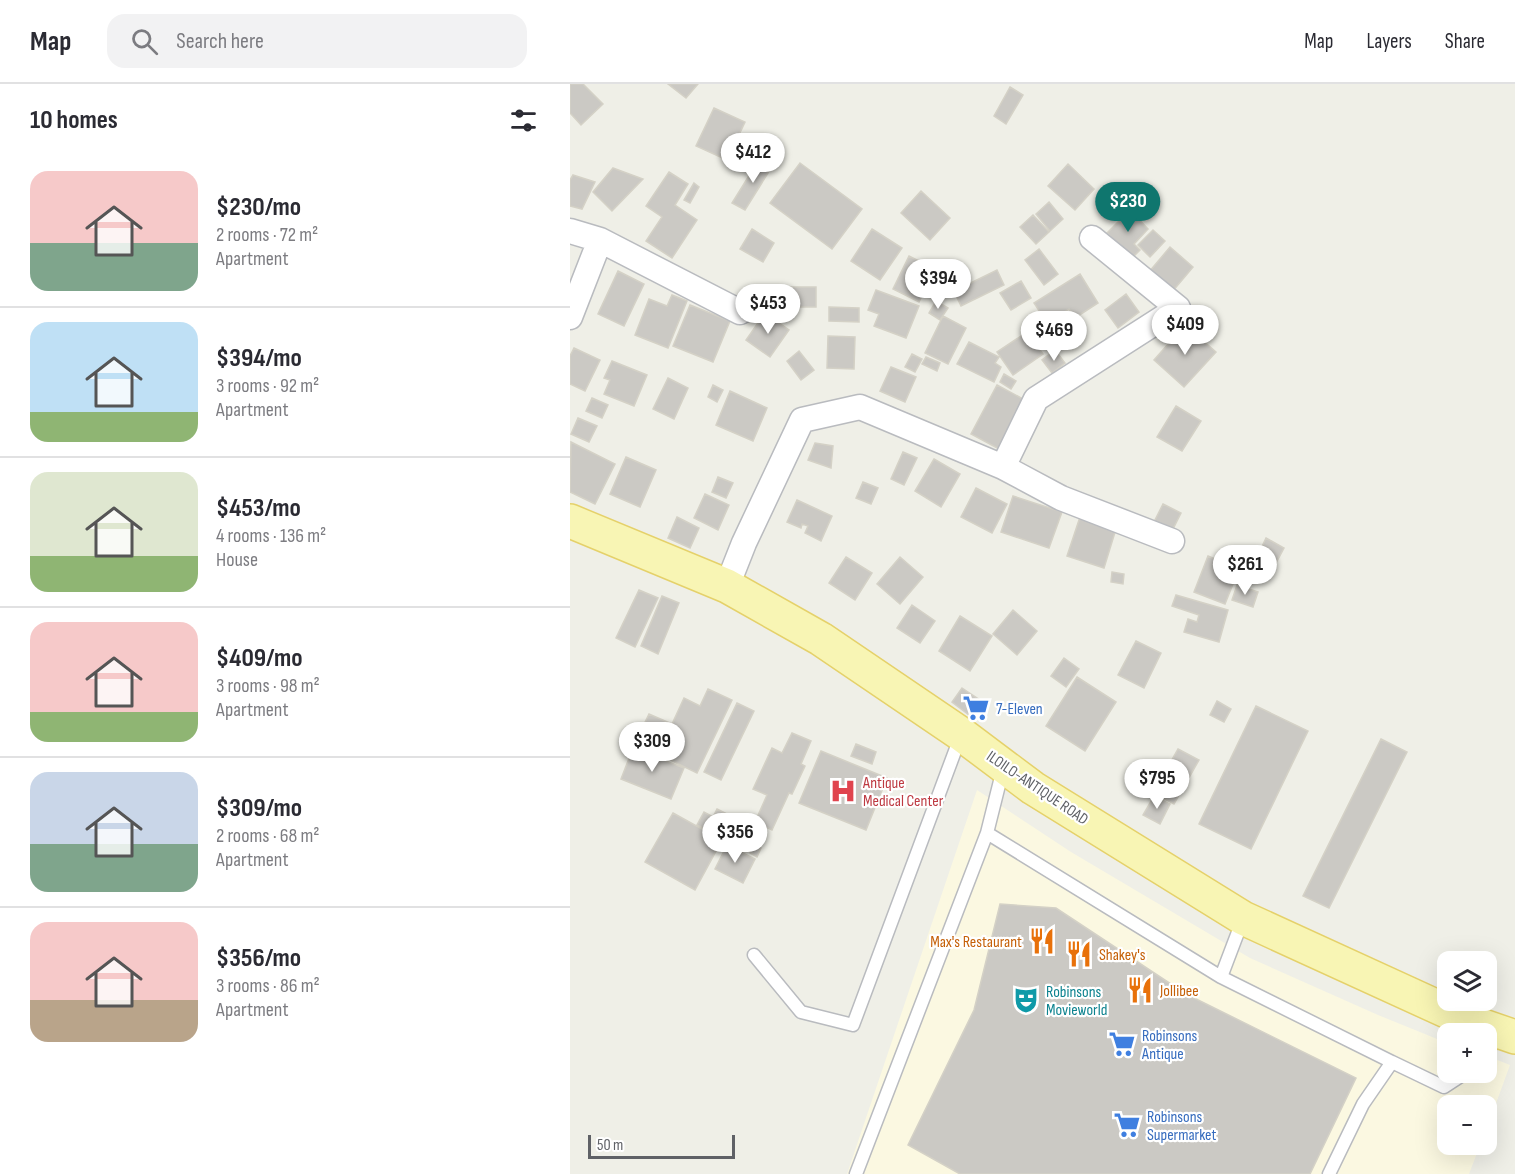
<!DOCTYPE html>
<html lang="en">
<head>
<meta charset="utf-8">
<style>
  :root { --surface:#fff; --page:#f2f2f3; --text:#2b2b33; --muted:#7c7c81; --line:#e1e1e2; --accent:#0f766e }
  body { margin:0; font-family:"Sofia Sans Condensed",sans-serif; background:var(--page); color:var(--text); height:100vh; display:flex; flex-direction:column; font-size:22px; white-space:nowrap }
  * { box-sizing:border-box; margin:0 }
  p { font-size:20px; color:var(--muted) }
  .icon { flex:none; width:33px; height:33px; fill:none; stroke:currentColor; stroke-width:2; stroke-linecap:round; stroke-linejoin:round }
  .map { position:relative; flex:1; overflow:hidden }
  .side { display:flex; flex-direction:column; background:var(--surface); width:570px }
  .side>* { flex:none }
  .tools { position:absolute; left:867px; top:867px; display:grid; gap:12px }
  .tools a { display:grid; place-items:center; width:60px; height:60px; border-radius:12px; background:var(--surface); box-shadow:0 6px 24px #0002; font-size:30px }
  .scale { position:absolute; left:18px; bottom:15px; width:147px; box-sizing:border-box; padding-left:6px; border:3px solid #5f6166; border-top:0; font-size:16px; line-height:21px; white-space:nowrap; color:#5f6166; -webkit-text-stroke:4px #fff; paint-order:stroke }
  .price { position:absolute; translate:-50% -51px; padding:0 14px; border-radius:21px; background:#fff; color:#222; font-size:20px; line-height:39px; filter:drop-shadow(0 2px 3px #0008) }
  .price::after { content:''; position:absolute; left:50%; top:36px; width:18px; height:14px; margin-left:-9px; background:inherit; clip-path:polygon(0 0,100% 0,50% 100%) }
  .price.selected { background:var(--accent); color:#fff }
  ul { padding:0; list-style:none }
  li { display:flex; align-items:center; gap:18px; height:150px; padding:0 30px }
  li+li { border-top:2px solid var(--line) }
  li span { display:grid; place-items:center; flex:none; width:168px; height:120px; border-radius:18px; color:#555 }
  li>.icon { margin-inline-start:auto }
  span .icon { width:72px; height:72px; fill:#fffc; stroke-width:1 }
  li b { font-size:26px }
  h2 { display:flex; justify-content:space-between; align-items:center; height:72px; padding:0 30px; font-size:26px }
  header { display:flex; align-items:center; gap:36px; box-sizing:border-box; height:84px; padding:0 30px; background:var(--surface); border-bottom:2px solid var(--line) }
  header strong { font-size:28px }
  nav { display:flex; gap:33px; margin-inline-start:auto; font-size:21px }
  .search { width:420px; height:54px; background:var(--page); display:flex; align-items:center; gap:15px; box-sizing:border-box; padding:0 21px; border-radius:18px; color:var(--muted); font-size:22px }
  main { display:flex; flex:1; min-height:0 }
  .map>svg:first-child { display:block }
</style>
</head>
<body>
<header>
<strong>Map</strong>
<div class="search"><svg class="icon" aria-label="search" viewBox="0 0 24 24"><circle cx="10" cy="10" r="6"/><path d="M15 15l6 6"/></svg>Search here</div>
<nav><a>Map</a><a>Layers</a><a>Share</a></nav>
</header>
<main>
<section class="side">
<h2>10 homes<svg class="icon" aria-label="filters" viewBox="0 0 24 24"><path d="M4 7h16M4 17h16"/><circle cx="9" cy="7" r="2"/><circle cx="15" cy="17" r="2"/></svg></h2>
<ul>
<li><span style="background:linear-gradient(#f6c9c9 60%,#7fa58c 0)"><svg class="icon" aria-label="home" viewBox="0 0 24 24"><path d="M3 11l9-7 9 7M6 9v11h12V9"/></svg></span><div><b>$230/mo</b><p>2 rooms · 72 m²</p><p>Apartment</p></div></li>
<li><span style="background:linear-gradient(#bfe0f5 75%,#8fb573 0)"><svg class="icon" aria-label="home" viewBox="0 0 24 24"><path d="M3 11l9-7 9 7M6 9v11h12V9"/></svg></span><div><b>$394/mo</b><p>3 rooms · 92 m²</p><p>Apartment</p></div></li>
<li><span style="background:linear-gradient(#dfe7d0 70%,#8fb573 0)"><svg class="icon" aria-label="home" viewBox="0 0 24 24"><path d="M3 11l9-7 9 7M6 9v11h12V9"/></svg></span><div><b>$453/mo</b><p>4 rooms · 136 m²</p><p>House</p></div></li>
<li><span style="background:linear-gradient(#f6c9c9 75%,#8fb573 0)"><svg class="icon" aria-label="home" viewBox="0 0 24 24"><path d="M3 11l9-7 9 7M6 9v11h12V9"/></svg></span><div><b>$409/mo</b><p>3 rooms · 98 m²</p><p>Apartment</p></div></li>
<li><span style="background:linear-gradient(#c9d6e8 60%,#7fa58c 0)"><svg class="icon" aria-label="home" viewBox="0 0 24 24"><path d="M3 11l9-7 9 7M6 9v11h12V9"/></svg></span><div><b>$309/mo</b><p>2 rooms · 68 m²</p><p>Apartment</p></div></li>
<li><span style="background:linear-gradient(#f6c9c9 65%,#b9a48a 0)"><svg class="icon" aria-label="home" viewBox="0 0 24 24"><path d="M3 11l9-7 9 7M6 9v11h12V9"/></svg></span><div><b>$356/mo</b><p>3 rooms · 86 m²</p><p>Apartment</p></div></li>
</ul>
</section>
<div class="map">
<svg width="945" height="1090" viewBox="0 0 945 1090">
  <rect width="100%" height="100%" fill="#efefe7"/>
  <path fill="#fbf8e1" d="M407 706 501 768 680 874 808 931 877 959 878 988H916L917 972 940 981 917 1044 916 1022H878V1060L910 1061 899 1090H277Z"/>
  <path fill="#cbc9c4" stroke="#d4d1c6" stroke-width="1.5" d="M0 0H13L33 20 11 41 0 29Z
    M98 0H128L116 14Z
    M440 3 453 11 436 40 424 32Z
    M144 24 175 38 157 76 126 62Z
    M190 74 203 81 175 126 162 119Z
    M230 79 292 125 262 165 200 119Z
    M498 80 524 105 505 126 478 102Z
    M43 84 73 95 42 127 23 108Z
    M99 88 118 100 105 121 127 136 102 174 76 157 92 133 76 122Z
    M3 91 25 98 12 125 0 122V96Z
    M124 99 129 103 120 119 114 116Z
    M351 107 380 134 360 156 331 129Z
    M479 118 493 135 480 147 466 130Z
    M560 126 578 145 564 160 570 166 562 174 537 149Z
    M463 131 479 148 466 160 450 143Z
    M182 145 204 159 193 178 170 165Z
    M302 145 332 164 310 196 281 177Z
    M583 146 595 157 580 173 568 161Z
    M600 163 623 183 602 208 579 188Z
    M469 165 488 190 474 201 455 176Z
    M339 172 353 179 349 187 361 193 349 218 323 205Z
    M427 186 434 201 391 222 384 207Z
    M48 187 74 200 54 242 28 230Z
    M510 190 528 219 505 234 499 225 477 239 464 219Z
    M451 197 461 214 441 226 430 209Z
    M219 203H246V223H218Z
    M306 206 349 222 336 254 304 242 309 230 298 226Z
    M556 210 569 228 548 244 535 226Z
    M102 211 117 217 98 264 65 251 79 215 97 222Z
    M366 217 378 224 370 236 359 229Z
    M120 221 160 237 143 278 103 262Z
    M259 223 289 224V238L259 237Z
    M195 229 219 246 200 273 176 256Z
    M373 232 396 244 378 280 355 269Z
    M615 241 646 268 614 303 584 276Z
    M457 248 473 270 443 291 427 268Z
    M258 252 285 253 284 285 257 284Z
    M399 258 429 273 425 279 431 283 424 298 387 280Z
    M4 264 30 276 15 307 0 300V272Z
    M485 266 495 279 482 289 472 276Z
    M229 267 244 286 231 296 217 277Z
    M342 270 352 275 345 288 335 283Z
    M356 273 370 279 367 287 352 280Z
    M42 277 77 291 64 322 34 310 40 296 34 294Z
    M321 283 346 293 335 318 310 307Z
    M434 290 446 297 441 305 430 298Z
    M98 294 118 304 104 335 83 325Z
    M143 301 153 306 147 318 138 313Z
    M427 301 455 316 429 365 401 350Z
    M160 307 197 324 183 357 146 341Z
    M22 314 38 321 32 334 16 327Z
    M606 322 631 337 612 367 587 353Z
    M8 334 27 342 19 358 1 350Z
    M1 358 45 380 25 420 0 408Z
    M245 359 263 362 261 384 238 376Z
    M333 368 347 374 334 401 321 395Z
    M56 373 86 386 70 423 40 410Z
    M364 375 390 390 371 423 345 407Z
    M148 393 163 399 156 414 142 408Z
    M293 398 308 404 301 420 286 414Z
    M406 404 437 420 422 449 391 433Z
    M135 410 159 421 148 446 124 434Z
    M443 412 492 428 479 464 431 448Z
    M227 416 262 432 251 457 235 449 238 442 232 440 231 444 217 438Z
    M593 420 611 429 602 447 584 438Z
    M107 433 129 444 120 464 98 454Z
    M510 433 546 445 534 484 497 472Z
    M696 454 714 464 706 479 688 471Z
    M638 472 669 485 655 520 624 508Z
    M276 473 302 489 285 516 259 499Z
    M330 473 353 493 330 520 307 500Z
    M542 488 554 490 553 500 541 498Z
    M667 501 688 508 683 523 662 516Z
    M69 506 88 514 65 563 46 554Z
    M606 511 658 526 649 558 614 548 618 535 627 538 629 531 602 522Z
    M92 512 109 519 88 570 71 562Z
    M342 521 365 537 350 559 327 544Z
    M443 526 467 547 447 571 423 550Z
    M390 532 422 552 400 587 369 567Z
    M566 557 591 569 574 604 548 591Z
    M494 574 509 585 496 603 481 592Z
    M507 593 546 618 515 667 476 642Z
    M392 604 410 616 399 631 382 618Z
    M138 605 162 616 127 689 65 659 79 630 102 640 114 614 130 622Z
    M647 617 661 625 654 638 640 631Z
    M167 619 184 627 151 696 134 688Z
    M686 622 738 647 681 765 629 740Z
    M222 649 241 657 231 680 235 682 222 710 219 709 202 746 185 738 197 711 183 705 202 664 212 669Z
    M811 655 837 668 759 824 733 812Z
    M286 660 306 668 302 680 281 672Z
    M63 664 114 684 101 715 51 695Z
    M608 665 629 676 604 720 583 709Z
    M251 667 317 694 296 746 229 719Z
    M584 712 600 720 590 740 573 731Z
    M147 725 171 737 160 758 127 741 134 728 143 733Z
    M103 729 152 756 125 806 75 778Z
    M184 760 191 764 187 773 180 769Z
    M157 761 185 775 173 799 145 785Z
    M430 820 486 824 616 910 786 994 740 1090H390L338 1061 404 926Z"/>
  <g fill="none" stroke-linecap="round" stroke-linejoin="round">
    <g stroke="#b9bbbf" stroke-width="15">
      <path id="lane" d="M417 749 651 893 822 978
        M184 871 231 928 283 941 391 651
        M651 893 673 835
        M916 967 932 951
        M286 1090 417 749 433 685
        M759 1090 793 1020 822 978 874 1003 897 988"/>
    </g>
    <g stroke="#b9bbbf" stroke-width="27">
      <path id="street" d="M0 147 30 156
        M0 233 30 156 170 228
        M433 383 491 414 602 457
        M157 502 174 459 232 336 290 323 433 383 466 315 608 224 522 154"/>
    </g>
    <g stroke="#e5d16a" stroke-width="36">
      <path id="primary" d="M0 437 157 502 251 555 391 650 463 704 673 834 896 936 945 953"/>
    </g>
    <use href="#lane" stroke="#fff" stroke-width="12"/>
    <use href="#street" stroke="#fff" stroke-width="24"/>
    <use href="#primary" stroke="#f8f5b4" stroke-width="33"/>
  </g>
  <defs>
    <g id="supermarket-bare" transform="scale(2.07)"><path d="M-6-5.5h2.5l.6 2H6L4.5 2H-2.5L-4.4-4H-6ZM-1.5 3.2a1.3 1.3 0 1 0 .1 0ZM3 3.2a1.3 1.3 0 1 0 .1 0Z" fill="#3f7fe0" stroke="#fff" stroke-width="2.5" paint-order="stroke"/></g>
    <g id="hospital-bare" transform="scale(2.07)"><path d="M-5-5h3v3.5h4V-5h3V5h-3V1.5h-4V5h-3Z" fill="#e0444e" stroke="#fff" stroke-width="2.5" paint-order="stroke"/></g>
    <g id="restaurant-bare" transform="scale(2.07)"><path d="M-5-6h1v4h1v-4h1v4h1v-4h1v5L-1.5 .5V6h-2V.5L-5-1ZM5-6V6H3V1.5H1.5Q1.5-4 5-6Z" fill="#e8710a" stroke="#fff" stroke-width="2.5" paint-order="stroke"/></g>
    <g id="theatre-bare" transform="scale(2.07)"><path d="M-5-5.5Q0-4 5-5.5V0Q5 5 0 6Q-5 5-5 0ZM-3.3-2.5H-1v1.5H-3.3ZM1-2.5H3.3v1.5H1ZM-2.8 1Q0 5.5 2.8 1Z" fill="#0f9aa8" stroke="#fff" stroke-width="2.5" paint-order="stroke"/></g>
  </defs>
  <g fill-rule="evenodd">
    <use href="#supermarket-bare" x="406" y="624"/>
    <use href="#hospital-bare" x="273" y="707"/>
    <use href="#restaurant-bare" x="472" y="857"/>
    <use href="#restaurant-bare" x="509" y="870"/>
    <use href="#restaurant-bare" x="570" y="906"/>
    <use href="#theatre-bare" x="456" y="916"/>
    <use href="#supermarket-bare" x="552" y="960"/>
    <use href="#supermarket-bare" x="557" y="1041"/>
  </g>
  <g text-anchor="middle" stroke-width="4.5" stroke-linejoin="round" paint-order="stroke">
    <g font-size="16" fill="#366cbe" stroke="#fff" text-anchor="start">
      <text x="426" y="630">7-Eleven</text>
      <text x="572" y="957">Robinsons<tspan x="572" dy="18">Antique</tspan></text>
      <text x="577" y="1038">Robinsons<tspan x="577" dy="18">Supermarket</tspan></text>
    </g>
    <g font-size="16" fill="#be3a42" stroke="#fff" text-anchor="start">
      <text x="293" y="704">Antique<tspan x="293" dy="18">Medical Center</tspan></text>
    </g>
    <g font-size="16" fill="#5f6166" stroke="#fff">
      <text transform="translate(468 703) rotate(34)" y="6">ILOILO-ANTIQUE ROAD</text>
    </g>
    <g font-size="16" fill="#c56008" stroke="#fff" text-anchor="start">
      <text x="452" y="863" text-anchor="end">Max's Restaurant</text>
      <text x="529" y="876">Shakey's</text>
      <text x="590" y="912">Jollibee</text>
    </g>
    <g font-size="16" fill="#0d838f" stroke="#fff" text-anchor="start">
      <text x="476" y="913">Robinsons<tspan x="476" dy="18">Movieworld</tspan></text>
    </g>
  </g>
</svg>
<div class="tools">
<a><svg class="icon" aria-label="layers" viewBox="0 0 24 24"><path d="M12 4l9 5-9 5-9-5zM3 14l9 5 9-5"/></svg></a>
<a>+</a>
<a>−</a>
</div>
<div class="scale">50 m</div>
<b class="price" style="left:183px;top:100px">$412</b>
<b class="price selected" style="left:558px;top:149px">$230</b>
<b class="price" style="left:368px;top:226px">$394</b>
<b class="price" style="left:198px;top:251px">$453</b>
<b class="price" style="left:615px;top:272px">$409</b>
<b class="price" style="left:484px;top:278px">$469</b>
<b class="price" style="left:675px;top:512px">$261</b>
<b class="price" style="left:82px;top:689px">$309</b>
<b class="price" style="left:587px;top:726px">$795</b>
<b class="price" style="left:165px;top:780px">$356</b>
</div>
</main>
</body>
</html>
